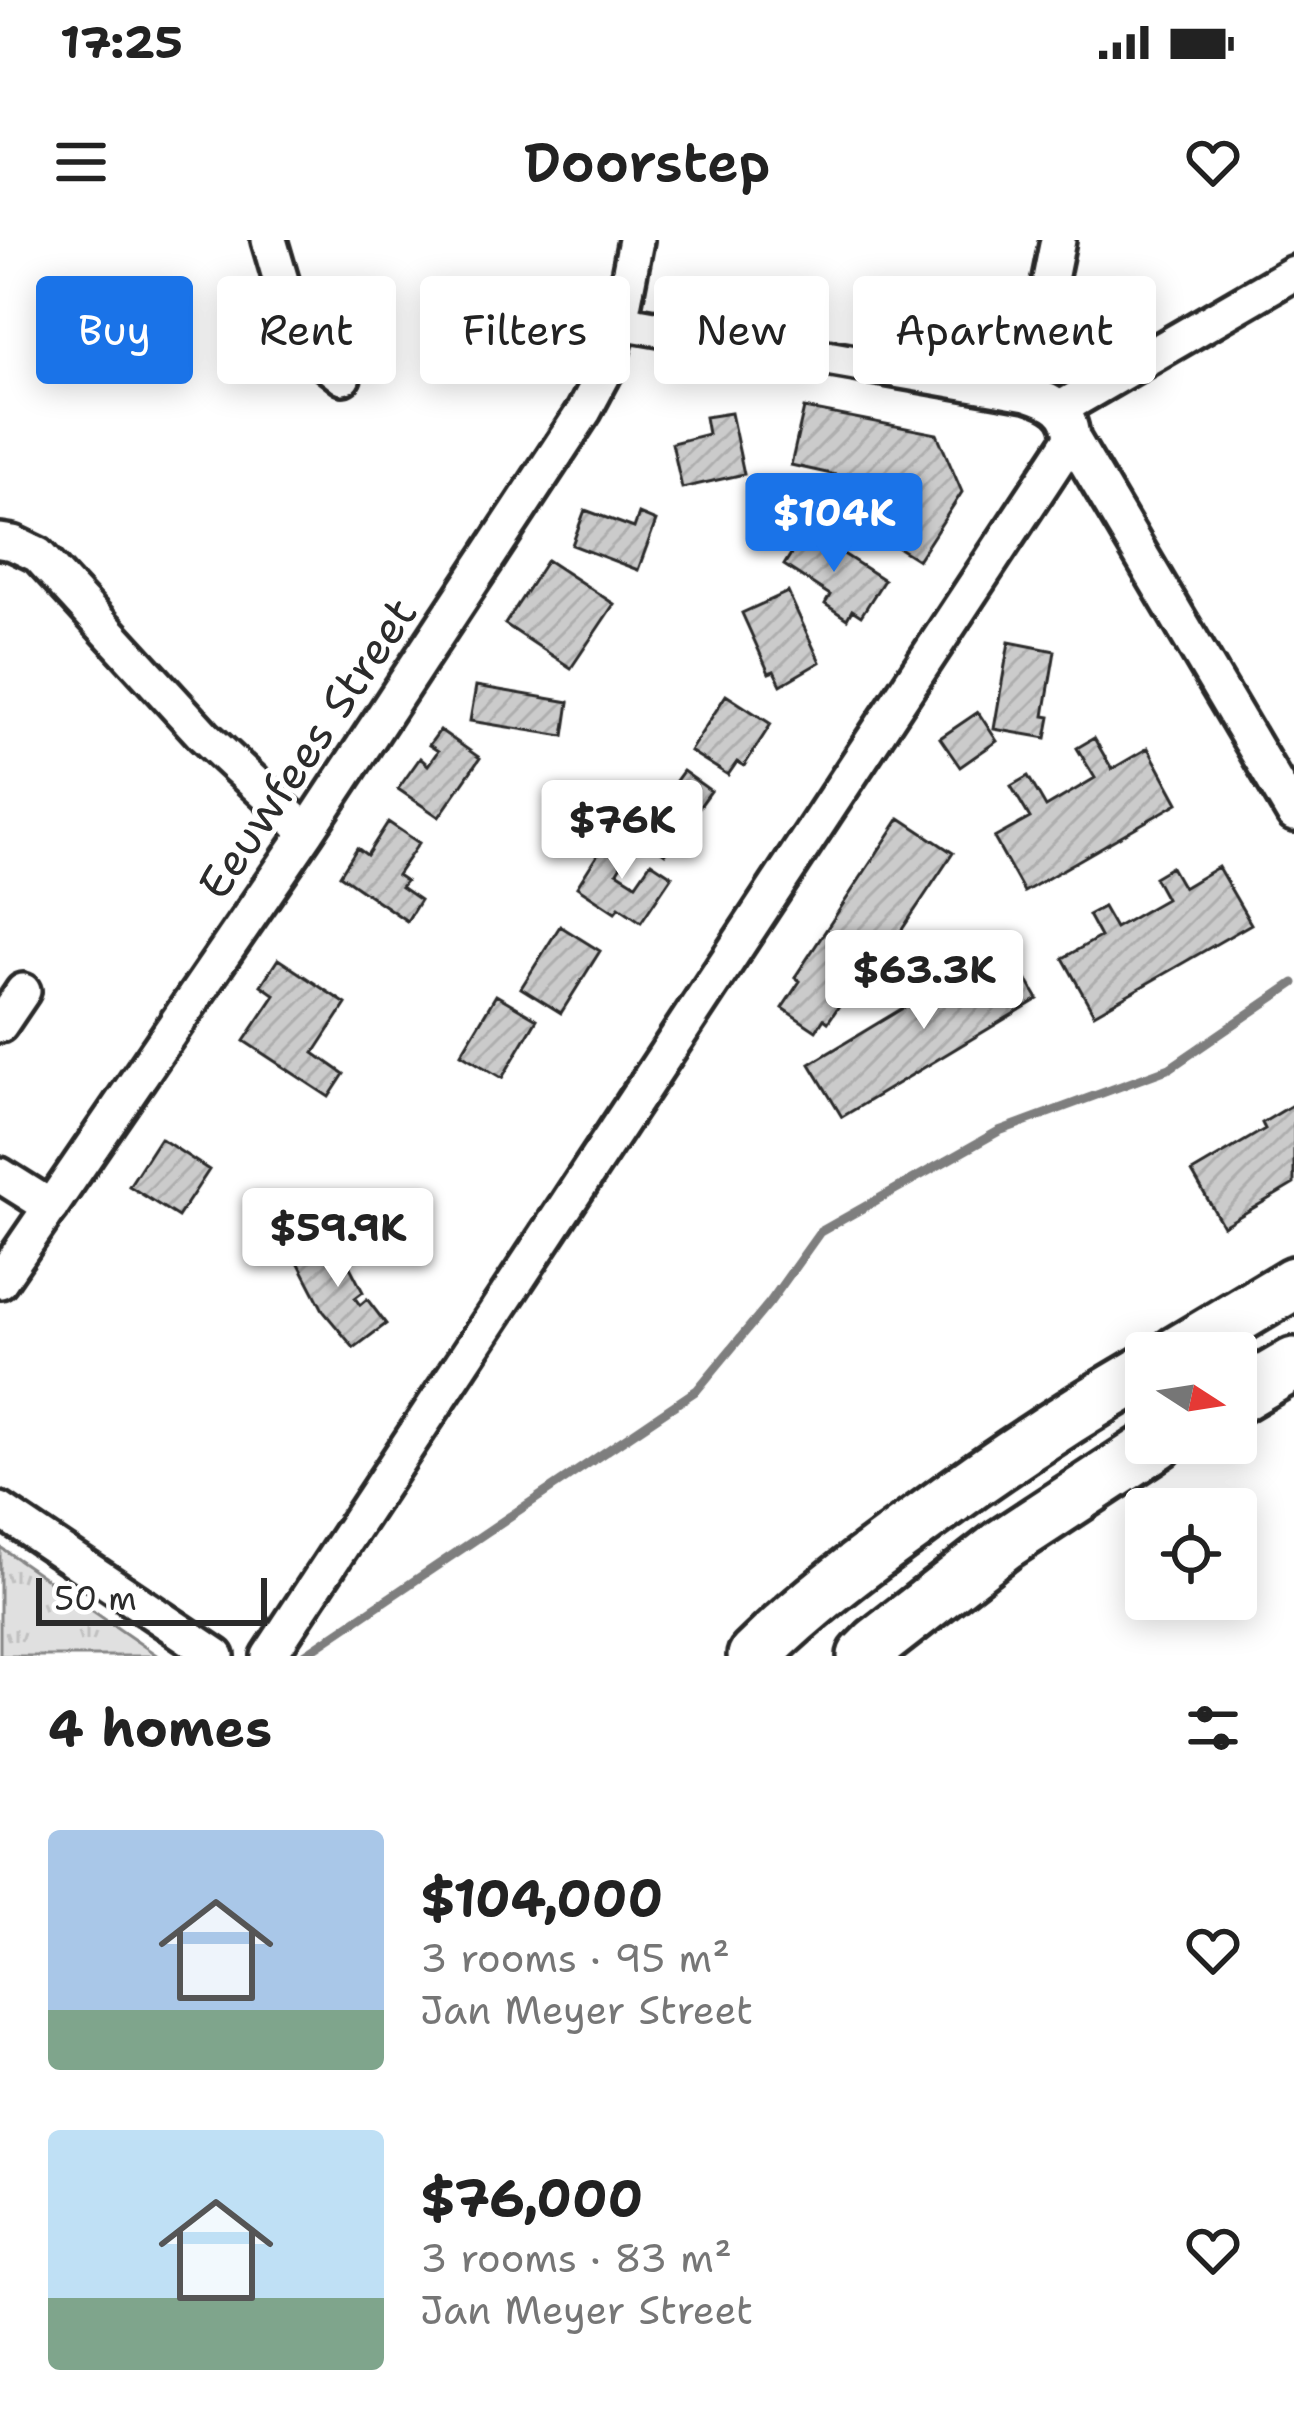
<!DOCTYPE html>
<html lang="en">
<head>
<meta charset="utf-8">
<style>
  :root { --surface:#fff; --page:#f2f2f2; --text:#222; --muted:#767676; --accent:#1a73e8 }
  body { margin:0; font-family:"Shantell Sans",sans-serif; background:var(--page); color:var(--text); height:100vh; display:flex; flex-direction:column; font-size:45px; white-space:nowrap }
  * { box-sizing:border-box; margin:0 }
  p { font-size:39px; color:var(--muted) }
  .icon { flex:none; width:66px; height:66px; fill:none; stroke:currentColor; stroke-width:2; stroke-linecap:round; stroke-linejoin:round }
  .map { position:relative; height:1416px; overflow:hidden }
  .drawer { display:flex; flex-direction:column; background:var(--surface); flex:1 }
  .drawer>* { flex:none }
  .hud { position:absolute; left:36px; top:36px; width:1224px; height:108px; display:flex; gap:24px }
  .needle { width:78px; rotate:102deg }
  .buttons { position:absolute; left:1125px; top:1092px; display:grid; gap:24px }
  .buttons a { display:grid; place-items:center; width:132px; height:132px; border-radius:12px; background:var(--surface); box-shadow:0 6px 30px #0003; font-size:60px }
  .scale { position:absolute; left:36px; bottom:30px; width:231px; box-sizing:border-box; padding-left:12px; border:6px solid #2b2b2b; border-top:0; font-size:33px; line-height:42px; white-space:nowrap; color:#2b2b2b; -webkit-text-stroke:9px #fff; paint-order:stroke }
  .price { position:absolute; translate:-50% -102px; padding:0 27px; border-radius:12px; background:#fff; color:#222; font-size:39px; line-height:78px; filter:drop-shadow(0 3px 6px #0008) }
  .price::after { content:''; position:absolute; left:50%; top:72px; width:36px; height:27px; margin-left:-18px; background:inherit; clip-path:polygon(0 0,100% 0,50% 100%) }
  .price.current { background:var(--accent); color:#fff }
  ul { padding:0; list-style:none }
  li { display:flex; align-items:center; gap:36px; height:300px; padding:0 48px }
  li span { display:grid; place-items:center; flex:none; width:336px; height:240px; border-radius:12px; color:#555 }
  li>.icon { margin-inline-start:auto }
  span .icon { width:144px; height:144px; fill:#fffc; stroke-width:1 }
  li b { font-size:51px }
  h2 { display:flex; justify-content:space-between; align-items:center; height:144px; padding:0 48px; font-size:51px }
  .tag { padding:0 42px; border-radius:12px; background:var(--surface); box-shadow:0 6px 30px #0003; font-size:42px; line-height:108px }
  .tag.current { background:var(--accent); color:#fff }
  .status { display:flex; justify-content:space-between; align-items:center; height:84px; padding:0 60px; background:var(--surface); direction:ltr }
  .status svg { height:33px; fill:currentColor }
  header { display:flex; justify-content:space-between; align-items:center; height:156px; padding:0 48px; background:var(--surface); font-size:54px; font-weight:600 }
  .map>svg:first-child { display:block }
</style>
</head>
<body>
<div class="status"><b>17:25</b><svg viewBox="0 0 49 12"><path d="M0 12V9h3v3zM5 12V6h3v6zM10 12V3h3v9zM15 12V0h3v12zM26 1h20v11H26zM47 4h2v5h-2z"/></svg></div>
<header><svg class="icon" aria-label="menu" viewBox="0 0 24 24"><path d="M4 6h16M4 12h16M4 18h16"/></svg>Doorstep<svg class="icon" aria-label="heart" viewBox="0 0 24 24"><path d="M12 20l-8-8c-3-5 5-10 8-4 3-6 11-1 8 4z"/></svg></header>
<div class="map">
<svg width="1294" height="1416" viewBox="0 0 1294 1416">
  <defs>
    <pattern id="park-tufts" width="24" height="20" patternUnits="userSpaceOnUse" patternTransform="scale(3)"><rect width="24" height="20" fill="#e0e0e0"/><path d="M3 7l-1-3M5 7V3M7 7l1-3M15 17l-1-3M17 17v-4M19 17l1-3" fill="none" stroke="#c0c0c0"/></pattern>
    <pattern id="building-hatch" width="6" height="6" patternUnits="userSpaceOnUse" patternTransform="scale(3)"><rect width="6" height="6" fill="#cbcbcb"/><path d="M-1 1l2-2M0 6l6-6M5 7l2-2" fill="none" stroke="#aeaeae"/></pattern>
  </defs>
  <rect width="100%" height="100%" fill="#fff"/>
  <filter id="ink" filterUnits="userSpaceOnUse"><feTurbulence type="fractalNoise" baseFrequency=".00833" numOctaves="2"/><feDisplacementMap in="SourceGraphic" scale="24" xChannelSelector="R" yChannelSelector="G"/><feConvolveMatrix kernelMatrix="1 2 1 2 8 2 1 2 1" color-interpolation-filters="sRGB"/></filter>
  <g filter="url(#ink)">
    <path fill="url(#park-tufts)" stroke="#868686" stroke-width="3" d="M0 1307 158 1416H0Z"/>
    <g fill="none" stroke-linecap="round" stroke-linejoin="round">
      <path stroke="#7e7e7e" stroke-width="9" d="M303 1416 697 1150 770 1062 820 992 999 891 1170 828 1294 743"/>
    </g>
    <path fill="url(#building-hatch)" stroke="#2b2b2b" stroke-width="3" d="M804 168 937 194 962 252 918 320 847 275 867 249 863 241 791 225Z
      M731 173 744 234 682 248 672 203 708 194 705 177Z
      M585 270 634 288 639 274 656 281 638 330 572 305Z
      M806 290 884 340 861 376 852 370 847 379 825 364 830 355 784 325Z
      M547 320 614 364 571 428 505 384Z
      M788 352 820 422 781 445 774 431 769 433 742 373Z
      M1009 402 1055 411 1044 476 1050 477 1046 498 994 489Z
      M476 446 569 462 564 496 470 481Z
      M726 455 771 484 744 526 737 522 728 535 690 511Z
      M978 472 997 501 960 527 940 498Z
      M440 490 480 518 439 577 398 549 420 518 428 525 438 511 429 505Z
      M1094 498 1112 529 1148 508 1178 563 1024 652 994 598 1030 578 1011 546 1028 536 1046 567 1095 538 1077 508Z
      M683 531 711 551 665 614 630 589 662 544 670 549Z
      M900 578 953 613 859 754 851 748 828 782 824 779 816 791 782 768 800 741 795 737Z
      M388 582 419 603 397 635 406 641 401 647 420 660 407 681 340 635 357 608 367 615Z
      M610 595 631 609 617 632 636 644 651 622 672 636 641 682 619 667 615 672 577 647Z
      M1171 627 1183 648 1218 627 1251 684 1094 774 1063 718 1100 697 1088 675 1103 667 1115 688 1166 659 1154 637Z
      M560 686 600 711 561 773 521 748Z
      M1006 706 1038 759 842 877 810 824Z
      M278 719 346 764 314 813 344 834 329 857 244 801 275 755 261 745Z
      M496 755 537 779 502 838 461 814Z
      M1294 864V944L1223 986 1192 932 1265 889 1262 883Z
      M160 898 209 930 178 977 129 946Z
      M332 992 363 1052 355 1058 360 1065 367 1059 386 1084 354 1108 324 1072 293 1012Z"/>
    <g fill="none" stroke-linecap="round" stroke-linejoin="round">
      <g stroke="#2b2b2b" stroke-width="42">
        <path id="minor" d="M269 0 297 95 307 109 343 137
          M620 82 1027 153C1052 161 1070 169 1072 198L1294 574
          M1027 153 1058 0
          M1061 168 1294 33
          M0 301 13 303 38 315 204 496 307 592
          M0 785 23 751
          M0 935 51 967
          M0 1041 307 592 584 171 607 128 620 82 636 0
          M0 1270 217 1416
          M269 1416 1072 198"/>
      </g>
      <g stroke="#2b2b2b" stroke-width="60">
        <path id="primary" d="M1177 1113 1294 1043
          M1236 1158 1294 1124
          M754 1416C804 1366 860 1324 917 1283 991 1228 1067 1177 1146 1131
          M864 1416 877 1403 1004 1304 1158 1203"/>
      </g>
      <use href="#minor" stroke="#fff" stroke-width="33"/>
      <use href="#primary" stroke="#fff" stroke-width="51"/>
    </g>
  </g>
  <g text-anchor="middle" stroke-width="10" stroke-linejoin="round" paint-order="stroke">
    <g font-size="45" fill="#2b2b2b" stroke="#fff">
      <text transform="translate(307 508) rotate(-56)" y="16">Eeuwfees Street</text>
    </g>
  </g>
</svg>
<div class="buttons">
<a><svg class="needle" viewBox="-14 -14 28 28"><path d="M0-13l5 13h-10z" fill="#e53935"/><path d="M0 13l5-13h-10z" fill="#767676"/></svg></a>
<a><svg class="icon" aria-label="locate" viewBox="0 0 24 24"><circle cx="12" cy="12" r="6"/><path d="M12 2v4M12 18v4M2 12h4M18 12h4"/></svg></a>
</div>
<div class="scale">50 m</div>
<b class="price current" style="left:834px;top:335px">$104K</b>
<b class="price" style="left:622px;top:642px">$76K</b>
<b class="price" style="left:924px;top:792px">$63.3K</b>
<b class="price" style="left:338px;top:1050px">$59.9K</b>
<div class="hud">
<a class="tag current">Buy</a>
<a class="tag">Rent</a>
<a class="tag">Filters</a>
<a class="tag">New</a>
<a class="tag">Apartment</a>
</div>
</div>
<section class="drawer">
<h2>4 homes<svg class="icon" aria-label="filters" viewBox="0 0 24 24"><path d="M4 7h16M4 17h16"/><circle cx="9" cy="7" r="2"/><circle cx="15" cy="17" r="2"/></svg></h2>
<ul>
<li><span style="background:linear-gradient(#a9c7e8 75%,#7fa58c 0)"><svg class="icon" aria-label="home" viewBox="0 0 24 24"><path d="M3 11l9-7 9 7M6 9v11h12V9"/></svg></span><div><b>$104,000</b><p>3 rooms · 95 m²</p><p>Jan Meyer Street</p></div><svg class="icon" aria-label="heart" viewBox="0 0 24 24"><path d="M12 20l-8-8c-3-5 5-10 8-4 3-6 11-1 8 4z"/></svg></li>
<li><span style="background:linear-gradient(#bfe0f5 70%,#7fa58c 0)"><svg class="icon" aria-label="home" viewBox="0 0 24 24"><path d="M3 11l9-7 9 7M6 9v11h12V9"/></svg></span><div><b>$76,000</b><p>3 rooms · 83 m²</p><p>Jan Meyer Street</p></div><svg class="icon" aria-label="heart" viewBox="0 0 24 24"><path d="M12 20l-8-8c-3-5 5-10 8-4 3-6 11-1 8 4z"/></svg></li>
</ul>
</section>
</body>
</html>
